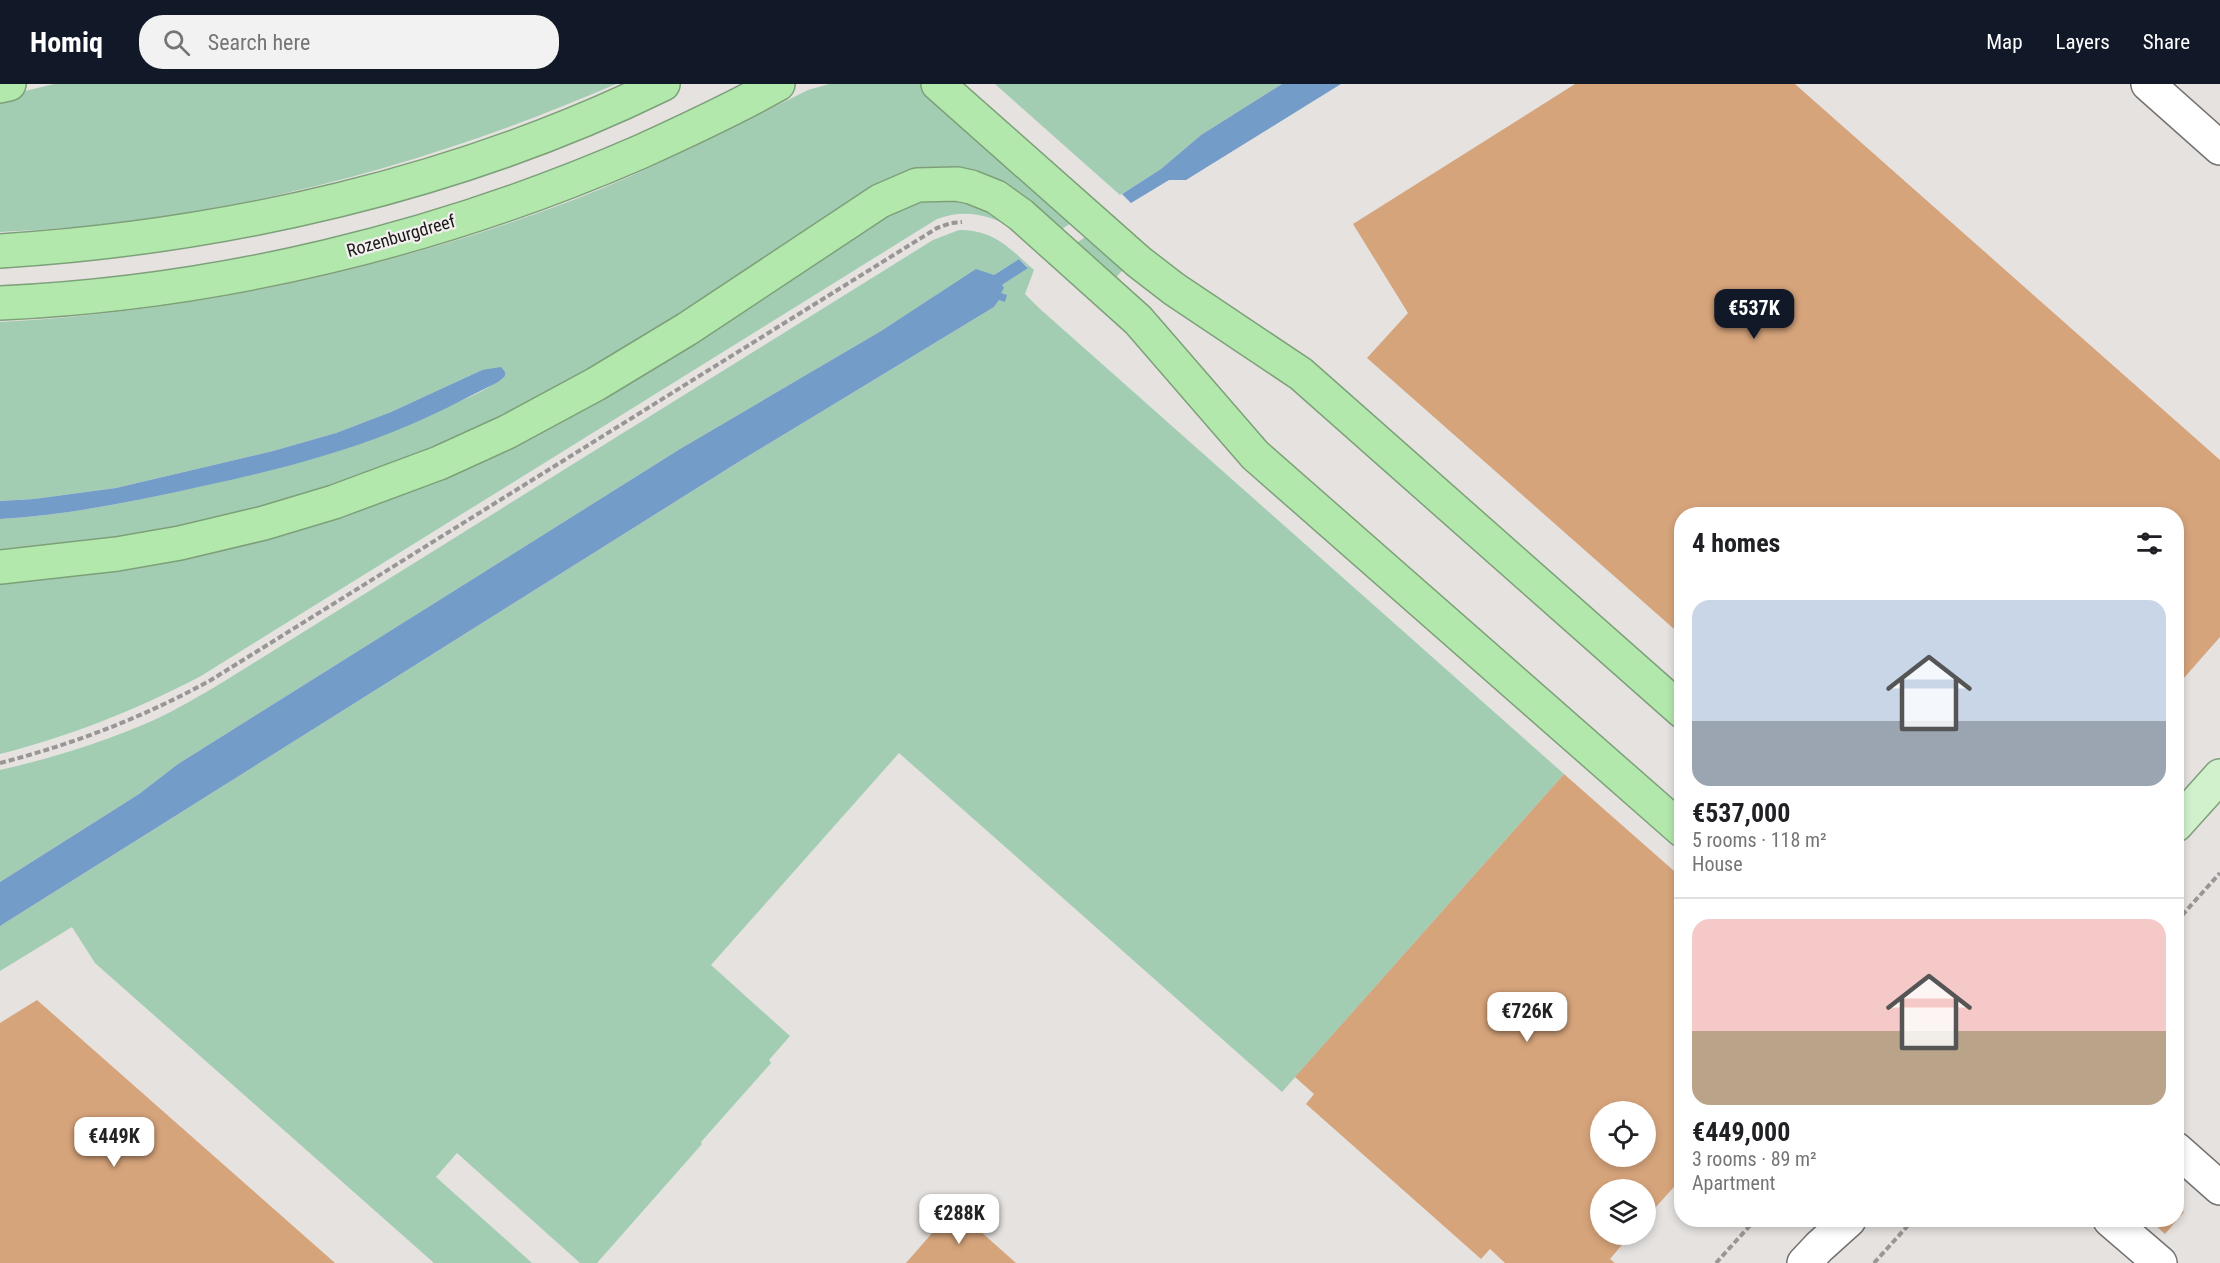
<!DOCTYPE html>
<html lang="en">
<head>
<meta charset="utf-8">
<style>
  :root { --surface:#fff; --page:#f2f2f2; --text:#202124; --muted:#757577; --line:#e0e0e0; --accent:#111827 }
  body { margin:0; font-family:"Roboto Condensed",sans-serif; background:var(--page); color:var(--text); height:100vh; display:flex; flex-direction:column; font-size:22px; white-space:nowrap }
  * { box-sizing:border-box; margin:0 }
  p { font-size:20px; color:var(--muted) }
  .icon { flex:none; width:33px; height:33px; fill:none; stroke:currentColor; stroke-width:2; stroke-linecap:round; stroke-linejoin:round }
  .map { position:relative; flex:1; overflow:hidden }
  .sheet { position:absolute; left:1674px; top:423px; width:510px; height:720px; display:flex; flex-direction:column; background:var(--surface); border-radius:24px; box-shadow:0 3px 9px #0003 }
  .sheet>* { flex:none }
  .controls { position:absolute; left:1590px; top:1017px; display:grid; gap:12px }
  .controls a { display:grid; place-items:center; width:66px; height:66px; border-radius:50%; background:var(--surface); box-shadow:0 3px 9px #0003; font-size:30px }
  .price { position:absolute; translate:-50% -51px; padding:0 14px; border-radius:12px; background:#fff; color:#222; font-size:20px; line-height:39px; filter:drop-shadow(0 2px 3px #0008) }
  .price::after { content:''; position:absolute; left:50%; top:36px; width:18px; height:14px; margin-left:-9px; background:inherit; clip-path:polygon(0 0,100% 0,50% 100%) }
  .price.on { background:var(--accent); color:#fff }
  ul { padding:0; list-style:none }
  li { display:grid; align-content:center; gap:12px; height:318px; padding:0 18px }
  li+li { border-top:2px solid var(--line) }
  li span { display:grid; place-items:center; height:186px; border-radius:18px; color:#555 }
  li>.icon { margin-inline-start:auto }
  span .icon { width:108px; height:108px; fill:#fffc; stroke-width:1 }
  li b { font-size:26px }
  h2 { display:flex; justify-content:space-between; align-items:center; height:72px; padding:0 18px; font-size:26px }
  header { display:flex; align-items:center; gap:36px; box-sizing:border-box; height:84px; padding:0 30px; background:var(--accent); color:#fff }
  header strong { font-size:28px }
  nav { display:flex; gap:33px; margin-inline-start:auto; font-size:21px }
  .search { width:420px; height:54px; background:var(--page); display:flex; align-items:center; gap:15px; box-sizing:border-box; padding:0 21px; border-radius:24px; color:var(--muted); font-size:22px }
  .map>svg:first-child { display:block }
</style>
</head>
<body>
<header>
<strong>Homiq</strong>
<div class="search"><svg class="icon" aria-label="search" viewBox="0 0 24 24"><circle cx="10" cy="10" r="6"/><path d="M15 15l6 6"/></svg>Search here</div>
<nav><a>Map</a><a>Layers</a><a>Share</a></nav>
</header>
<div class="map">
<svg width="2220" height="1179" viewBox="0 0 2220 1179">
  <rect width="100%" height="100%" fill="#e5e2e0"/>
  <path fill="#a3cdb2" d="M54 0H616C423 84 210 140 0 148V13Z
    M829 0H925L1077 135 1059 147 953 87 650 256 442 366 235 435 0 471V435C67 431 132 418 197 403 285 384 371 361 452 321 470 312 494 305 505 288L482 286 391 328 336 349 273 367 116 404 34 415 0 417V238C187 228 373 189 549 125 638 93 723 48 808 6Z
    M995 0H1282L1201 51 1161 85 1120 111Z
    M948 116 981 123 1012 144C988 130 964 125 937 135L201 592C134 627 73 651 0 670V493L339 428 863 141 909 120Z
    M959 146C995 146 1009 164 1034 186L1025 210 1039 224 1564 690 1282 1008 899 669 711 881 790 952 769 976 771 979 701 1058 702 1060 597 1179H580L457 1069 436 1093 532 1179H434L95 879 72 843 0 887V842L740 377 994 223 999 216 1002 201 1028 183 1019 175 994 191 976 186 881 247 680 365 178 680 139 710 0 798V686C52 674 105 658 154 636 178 625 201 611 223 598L933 156Z
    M1093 148 1129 179 1111 199 1070 163Z"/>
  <path fill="#739cc9" d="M1282 0H1341L1186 96H1169L1131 119 1122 110 1161 85 1201 51Z
    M1019 175 1028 184 1002 201 1004 204 1001 209 1007 211 1005 218 999 216 994 223 740 377 0 842V798L139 710 178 680 680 365 881 247 976 185 994 191Z
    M501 283 505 288V292L498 298C464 315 431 333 395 347 333 372 268 388 203 402 136 417 69 431 0 435V417L34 415 116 404 273 367 336 349 391 328 482 286Z"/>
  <path fill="#d6a47b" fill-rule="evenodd" d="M1575 0H1795L2220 376V553L2176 603V430H1682V552L1367 274 1408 229 1353 140Z
    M1564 690 1682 794V1094L1646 1134V1106H1600V1150H1631L1610 1175 1615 1179H1505L1490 1165 1481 1175 1306 1020 1314 1010 1295 993ZM1600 1028H1646V1072H1600Z
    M37 916 335 1179H0V939Z
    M2176 1122 2184 1128 2165 1150 2152 1138 2154 1136H2176Z
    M954 1124 1016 1179H906Z"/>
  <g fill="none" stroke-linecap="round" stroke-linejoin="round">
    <g stroke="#74716f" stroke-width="36">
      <path id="minor" d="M2148 0 2220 64
        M2176 1065 2220 1104
        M2110 1136 2160 1179
        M1804 1179 1819 1163 1849 1136"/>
    </g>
    <g stroke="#7da079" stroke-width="36">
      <path id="major" d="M2176 741 2220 692"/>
    </g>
    <g stroke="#7da079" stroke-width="36">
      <path id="highway" d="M938 0 1139 178 1174 205 1301 290 1682 627
        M0 2 9 0
        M0 167C225 153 459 100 663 0
        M0 219C220 209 438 156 640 68 686 47 734 25 778 0
        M0 483 117 470 180 459 264 439 334 418 439 379 507 348 596 300 687 245 880 117 917 101 957 100 971 103 996 113 1021 131 1138 236 1255 371 1682 746"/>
    </g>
    <path stroke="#999695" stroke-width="4" stroke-dasharray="6 3" stroke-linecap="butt" d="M0 679C74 660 144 633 211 596L937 144 951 139 962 138
      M2176 838 2220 789
      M1716 1179 1755 1136
      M1874 1179 1913 1136"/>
    <use href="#minor" stroke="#fff" stroke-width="33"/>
    <use href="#major" stroke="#d1f1cd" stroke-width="33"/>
    <use href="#highway" stroke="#b2e8ac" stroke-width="33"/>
  </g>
  <g text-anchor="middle" stroke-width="4.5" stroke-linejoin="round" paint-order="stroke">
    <g font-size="18" fill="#1b1a19" stroke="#f2efee">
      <text transform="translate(401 152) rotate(-16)" y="6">Rozenburgdreef</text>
    </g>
  </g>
</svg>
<div class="controls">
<a><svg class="icon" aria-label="locate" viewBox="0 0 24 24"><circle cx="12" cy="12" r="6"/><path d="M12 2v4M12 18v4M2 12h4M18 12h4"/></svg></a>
<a><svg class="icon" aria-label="layers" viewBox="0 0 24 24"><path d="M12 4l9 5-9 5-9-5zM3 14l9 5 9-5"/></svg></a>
</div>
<b class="price on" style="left:1754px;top:256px">€537K</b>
<b class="price" style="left:1527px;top:959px">€726K</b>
<b class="price" style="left:114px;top:1084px">€449K</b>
<b class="price" style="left:959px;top:1161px">€288K</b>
<section class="sheet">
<h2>4 homes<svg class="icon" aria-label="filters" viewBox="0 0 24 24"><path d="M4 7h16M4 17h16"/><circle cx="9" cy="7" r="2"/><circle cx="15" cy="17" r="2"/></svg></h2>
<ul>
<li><span style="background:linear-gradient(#c9d6e8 65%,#9aa5b1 0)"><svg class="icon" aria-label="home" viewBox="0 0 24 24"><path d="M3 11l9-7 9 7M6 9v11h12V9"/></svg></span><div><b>€537,000</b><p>5 rooms · 118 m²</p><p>House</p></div></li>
<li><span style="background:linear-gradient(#f6c9c9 60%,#b9a48a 0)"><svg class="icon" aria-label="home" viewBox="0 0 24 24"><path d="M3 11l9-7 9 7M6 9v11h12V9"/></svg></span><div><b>€449,000</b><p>3 rooms · 89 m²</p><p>Apartment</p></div></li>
</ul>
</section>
</div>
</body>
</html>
